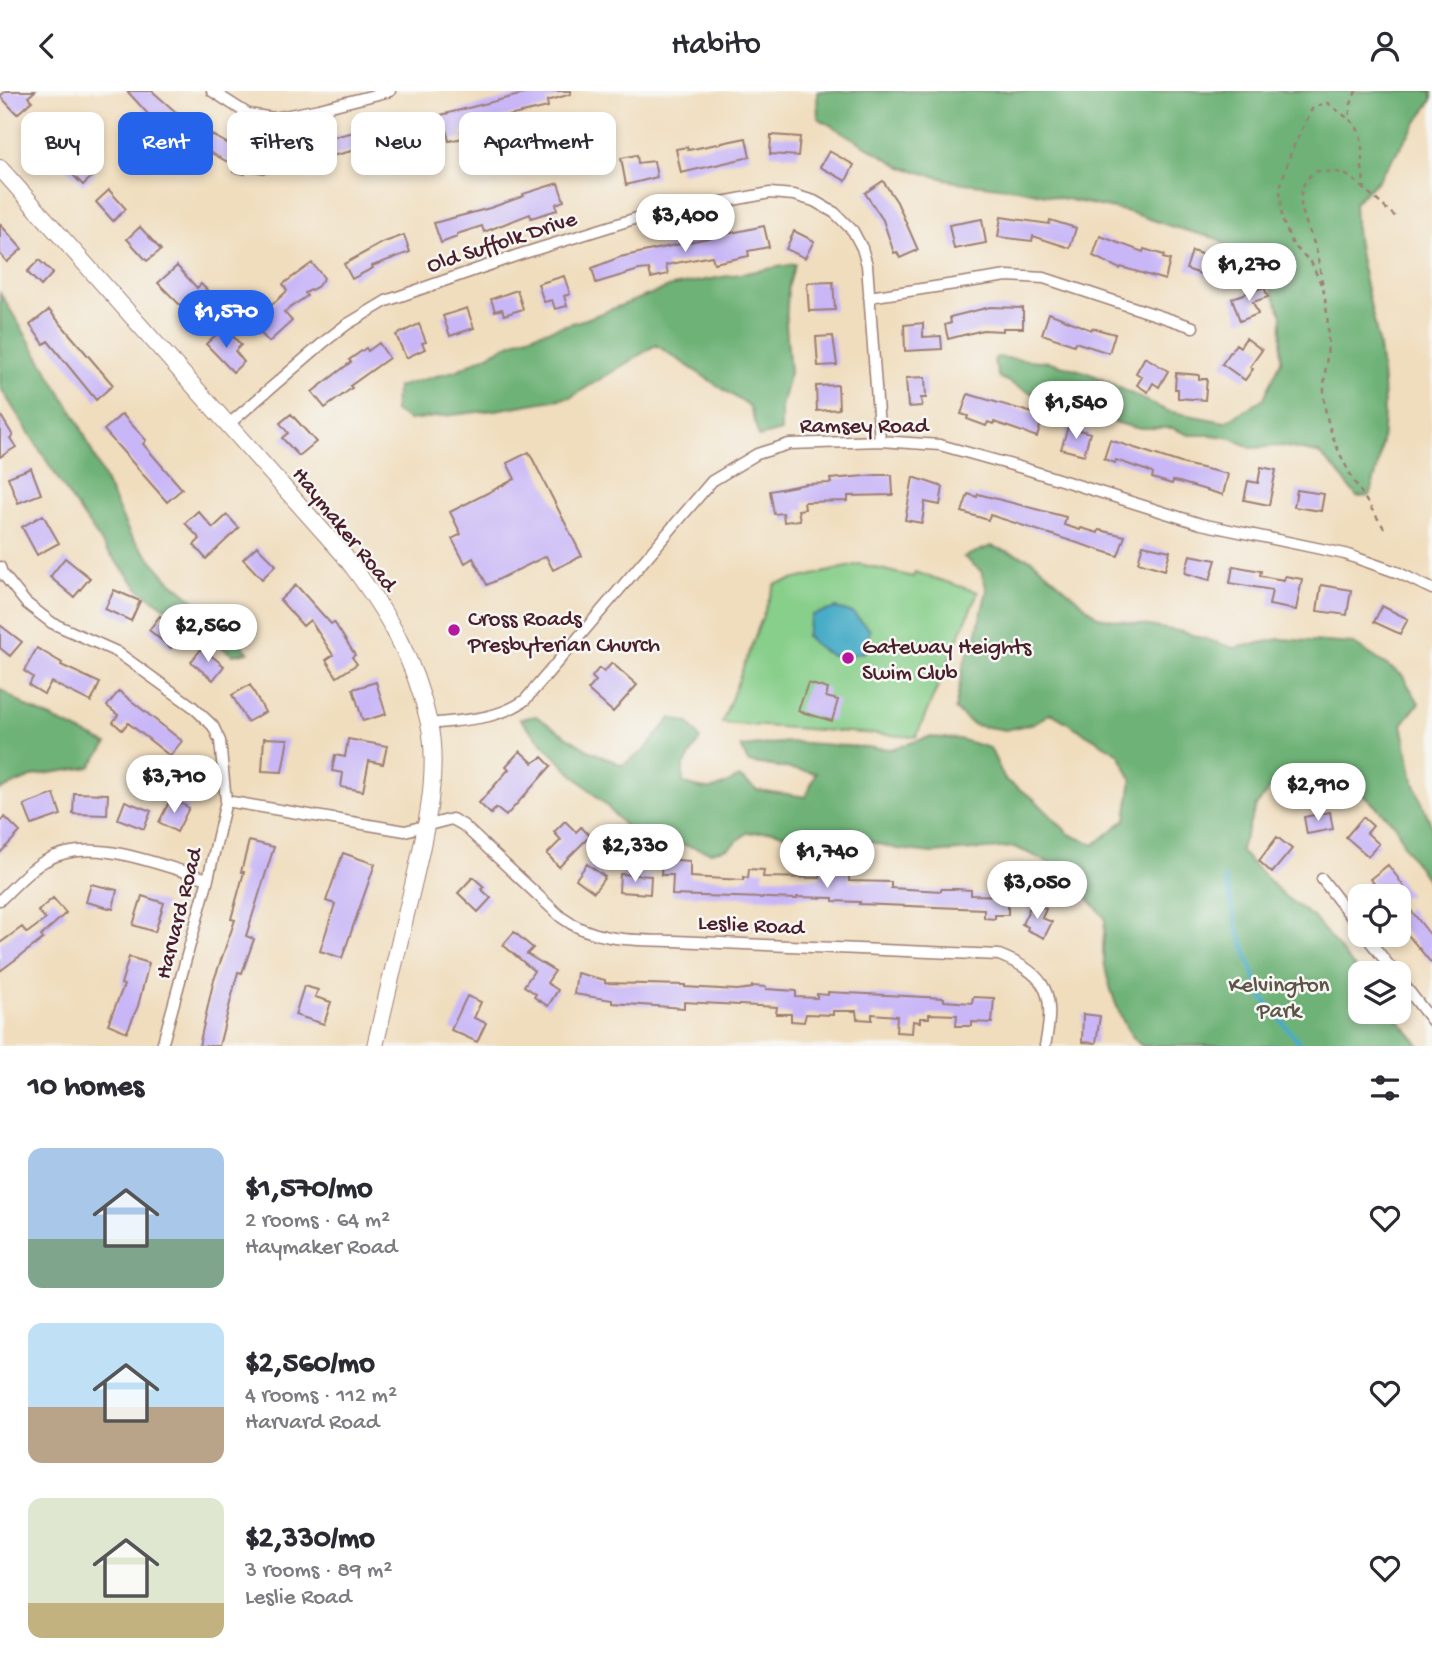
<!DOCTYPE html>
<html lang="en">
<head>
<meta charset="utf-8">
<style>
  :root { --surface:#fff; --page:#f2f2f3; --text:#2b2b33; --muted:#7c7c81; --accent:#2563eb }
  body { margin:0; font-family:"Gochi Hand",sans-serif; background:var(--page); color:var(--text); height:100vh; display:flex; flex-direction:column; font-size:26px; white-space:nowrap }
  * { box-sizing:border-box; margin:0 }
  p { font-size:23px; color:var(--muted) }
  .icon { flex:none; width:38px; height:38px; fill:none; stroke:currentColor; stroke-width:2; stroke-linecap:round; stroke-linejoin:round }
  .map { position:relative; height:955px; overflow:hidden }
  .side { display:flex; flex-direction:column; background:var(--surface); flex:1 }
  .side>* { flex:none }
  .banner { position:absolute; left:21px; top:21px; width:700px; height:63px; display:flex; gap:14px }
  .fabs { position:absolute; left:1348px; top:793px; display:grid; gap:14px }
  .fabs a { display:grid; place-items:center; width:63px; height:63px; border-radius:14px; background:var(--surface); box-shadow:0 4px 10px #0003; font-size:35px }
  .price { position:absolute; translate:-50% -60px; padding:0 16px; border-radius:24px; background:#fff; color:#222; font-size:23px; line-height:46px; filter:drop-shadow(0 2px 4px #0008) }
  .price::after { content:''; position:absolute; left:50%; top:42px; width:21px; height:16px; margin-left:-10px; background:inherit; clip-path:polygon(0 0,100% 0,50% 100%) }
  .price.current { background:var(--accent); color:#fff }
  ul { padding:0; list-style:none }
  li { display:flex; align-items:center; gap:21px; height:175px; padding:0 28px }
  li span { display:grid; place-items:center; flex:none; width:196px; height:140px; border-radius:14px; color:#555 }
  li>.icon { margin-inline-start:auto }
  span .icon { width:84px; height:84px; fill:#fffc; stroke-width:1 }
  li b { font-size:30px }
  h2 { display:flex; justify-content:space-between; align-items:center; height:84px; padding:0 28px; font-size:30px }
  .pill { padding:0 24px; border-radius:14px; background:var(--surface); box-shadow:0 4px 10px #0003; font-size:24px; line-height:63px }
  .pill.current { background:var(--accent); color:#fff }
  header { display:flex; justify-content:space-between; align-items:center; height:91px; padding:0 28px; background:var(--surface); font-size:32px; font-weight:600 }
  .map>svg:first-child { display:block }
</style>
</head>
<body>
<header><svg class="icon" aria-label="back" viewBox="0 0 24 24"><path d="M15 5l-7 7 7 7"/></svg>Habito<svg class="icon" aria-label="person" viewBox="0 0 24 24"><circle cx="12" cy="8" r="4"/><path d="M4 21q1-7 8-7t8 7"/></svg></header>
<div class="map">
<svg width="1432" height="955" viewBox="0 0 1432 955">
  <rect width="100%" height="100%" fill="#f6f6f2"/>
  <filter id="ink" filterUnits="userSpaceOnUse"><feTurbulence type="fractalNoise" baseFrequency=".0143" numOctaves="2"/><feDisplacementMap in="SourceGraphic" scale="14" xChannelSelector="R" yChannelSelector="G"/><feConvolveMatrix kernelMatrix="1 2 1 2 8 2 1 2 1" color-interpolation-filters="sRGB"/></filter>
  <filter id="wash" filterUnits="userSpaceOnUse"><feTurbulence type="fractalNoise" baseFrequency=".00686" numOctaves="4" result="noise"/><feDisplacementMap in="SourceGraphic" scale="28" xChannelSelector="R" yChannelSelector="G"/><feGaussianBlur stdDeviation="1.57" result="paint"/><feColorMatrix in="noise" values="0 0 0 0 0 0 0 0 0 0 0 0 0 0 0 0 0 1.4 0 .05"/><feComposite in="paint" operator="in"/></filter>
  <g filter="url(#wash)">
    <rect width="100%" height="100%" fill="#f0ddbd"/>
    <path fill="#88cf8b" stroke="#69775b" stroke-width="2" d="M860 473 913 486 915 481 978 501 916 646 722 632 775 493Z"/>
    <path fill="#6eb277" stroke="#5c6851" stroke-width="2" d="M817 0H1432V9L1377 90 1354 112C1355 154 1366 194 1375 234 1386 289 1389 352 1369 405L1357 406 1338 381 1318 362 1281 355 1251 357 1232 347 1211 344H1189L1172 337H1135L1072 318 1022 298 999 286 994 271 996 266 1050 271 1089 282 1167 320 1225 331 1264 307 1281 270 1282 223 1266 187 1218 148 1173 136 1129 121 1017 98 956 91 902 76 818 27Z
      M795 173 788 197 786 234 790 281 781 316V340L759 346 750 316 656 254 571 306 495 319 409 329 394 320 397 296 458 279 522 247 586 228 672 195Z
      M0 202 78 330 130 444 169 489 222 532 248 561 233 564 140 499 106 458 69 405 0 296Z
      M991 455 1031 468 1098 526 1183 541 1234 557 1280 548 1354 553 1402 584 1419 612 1402 633 1413 689 1432 736V796L1404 755 1396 735 1367 707 1321 678 1280 685 1256 715 1240 760 1284 805 1313 826 1360 883V920L1392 921 1420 955H1142C1121 940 1105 886 1103 860 1103 849 1105 838 1105 827L1075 792 1046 770 1015 756 932 762 897 758 868 750 812 752 773 740 747 742 728 757 711 761 684 754 649 751 630 741 605 713 565 676 520 628 536 625 586 658 622 674 644 660 671 627 689 632 700 648 683 676V692C709 702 716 699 739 686L757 699 806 706 816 682 748 671 741 656 790 651 891 658 929 646 959 648 990 657 1005 689 1033 707 1069 743 1094 754 1126 728 1132 689 1119 663 1051 622 1034 632 1006 639 974 634 955 619 964 572 976 545 987 499 981 480 964 466Z
      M0 598 27 616 107 653 90 676 36 684 0 699Z"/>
    <path fill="#47acc7" stroke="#486679" stroke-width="2" d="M836 517 853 522 870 539 865 561C833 568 830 568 806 545L812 524Z"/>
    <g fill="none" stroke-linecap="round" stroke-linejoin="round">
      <path stroke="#47acc7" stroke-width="4.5" d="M1225 788 1238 839 1262 906 1302 955"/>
    </g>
    <g id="blocks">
      <path fill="#c8b6f7" d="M6 0H35L28 6 32 10 17 23 0 5Z
        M127 0H152L185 29 171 44 157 31 148 38 149 24Z
        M535 0H571V3L547 10 548 16 504 26 461 40 463 47 449 50 446 38 413 46 415 58 404 60 401 48 303 72 304 78 263 82 246 79 245 83 233 81 235 72 226 70 192 51 199 37 228 53 254 59V64L277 66 276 62 318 57 316 50 428 24 429 27Z
        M54 25 61 34 55 39 64 49 51 61 33 42Z
        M771 44 800 46 798 65 770 63Z
        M746 47 750 66 681 82 676 58 687 56 688 59Z
        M829 60 854 74 846 90 820 76Z
        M79 64 95 83 83 94 65 76Z
        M637 64 638 72 654 70 657 86 626 94 621 67Z
        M883 90 897 111 918 159 900 167 897 161 894 162 883 129 865 102Z
        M558 92 564 110 556 113 557 119 531 127 530 123 484 141 482 135 457 143V146L441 152 434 132 490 117 524 105 523 103Z
        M109 99 126 118 113 130 96 111Z
        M1001 126 1049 133 1050 129 1076 137 1070 157 1033 145 1032 150 998 146Z
        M982 128 986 152 954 158 949 134Z
        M0 133 22 158 7 171 0 163Z
        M764 135 769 156 748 160 749 165 714 172 712 165 666 174 668 183 651 187 649 178 639 179 596 192 592 177 620 166Z
        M140 136 161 159 147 170 127 148Z
        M794 140 814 150 805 167 786 158Z
        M404 144 410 161 372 175 373 177 352 188 344 173 382 152Z
        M1100 145 1143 161 1144 158 1164 164 1163 167 1170 169 1165 189 1121 176 1120 178 1093 165Z
        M1192 160 1219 169 1213 187 1186 178Z
        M39 169 53 182 41 195 27 181Z
        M312 172 324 187 317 196 305 202 307 205 284 221 292 230 269 251 256 237 269 226 264 221 287 200 283 193Z
        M177 175 197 197 201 193 209 201 204 205 210 212 193 227 158 192Z
        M564 185 570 203 564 205 567 215 555 218 552 209 544 211 538 193Z
        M833 191 835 219 809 220 807 192Z
        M1264 196 1268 206 1253 211 1258 223 1240 230 1232 207Z
        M517 199 523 218 504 224 502 218 495 220 491 208Z
        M990 216 1023 217V237H1003V240L983 239 948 248 945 234 951 232 950 226Z
        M467 217 474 237 450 245 443 225Z
        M49 219 113 294 96 309 48 250 44 253 30 234Z
        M1049 222 1091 239 1092 237 1115 243 1109 262 1075 251 1074 254 1042 243Z
        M923 232V246L941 245 942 258 905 260 904 234Z
        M419 233 426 251 422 252 425 258 406 267 396 244Z
        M219 241 225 248 231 243 241 254 235 260 244 271 233 281 206 253Z
        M833 245 837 274 818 275 816 246Z
        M1246 247 1262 259 1250 276 1253 278 1245 289 1222 273 1236 253 1240 256Z
        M379 252 389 267 350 295 352 297 325 317 312 301 351 271 349 269 366 257 368 260Z
        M1145 266 1168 280 1159 296 1153 292 1148 301 1137 294 1142 286 1136 282Z
        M1176 282 1199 284V288H1207L1205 309 1178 307V298H1175Z
        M925 286 926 307H921L922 315 908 316 906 287Z
        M838 294 839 318 817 320 816 295Z
        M968 303 1043 325 1037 346 994 331 993 333 988 331 986 335 967 328 968 325 961 323Z
        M0 323 13 345 10 347 16 356 0 366Z
        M122 323 146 349 143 353 182 398 167 411 104 339Z
        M291 323 316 351 299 365 282 347 288 342 280 332Z
        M1068 336 1090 342 1084 364 1061 358Z
        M1110 349 1184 373 1228 383 1223 404 1179 391 1173 390 1172 393 1152 387 1153 383 1148 380 1116 369 1115 372 1104 368Z
        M529 361 582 465 553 479 546 465 487 494 473 467 465 472 452 448 461 443 450 421 515 388 507 372Z
        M1261 376 1276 379 1269 414 1244 409 1248 390 1258 392Z
        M31 377 41 403 18 412 8 386Z
        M877 384H892L893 404 848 405V410L804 411 805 418 798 419 800 429 784 431 783 422 774 423 770 400 806 393 831 392 830 388Z
        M913 386 943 396 940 414 925 411 922 432 905 429Z
        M1297 399 1324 403 1321 420 1294 416Z
        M968 403 977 406 978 403 1066 426 1064 434 1080 439 1081 437 1098 442 1099 439 1125 445 1118 465 990 424 988 429 962 421Z
        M198 420 213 437 227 424 239 437 206 468 194 454 200 448 185 432Z
        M43 424 59 452 37 464 22 436Z
        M1143 454 1170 460 1165 479 1138 471Z
        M257 455 276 474 262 488 243 468Z
        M1190 464 1216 469 1210 489 1185 482Z
        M65 467 90 487 74 506 50 486Z
        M1233 475 1261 480 1260 485 1284 489 1285 485 1302 488 1296 519 1269 514 1272 499 1230 492Z
        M296 494 331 533 334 531 355 564 352 566 357 573 337 586 326 569 333 564 310 529 303 535 280 509Z
        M1321 494 1351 499 1347 524 1317 520Z
        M114 499 140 510 131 530 105 518Z
        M1382 515 1408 528 1400 543 1374 531Z
        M160 525 182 543 171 557 149 539Z
        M0 534 22 551 10 565 0 557Z
        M37 557 62 572 61 574 100 592 91 611 51 591 44 603 29 594 33 586 24 580Z
        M202 557 224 575 213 589 191 571Z
        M612 572 637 594 613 621 588 599 596 590 592 586 599 577 604 581Z
        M376 591 386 623 363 630 353 598Z
        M808 592 828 598 826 606 838 609 832 630 798 620Z
        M250 594 265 621 247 631 232 604Z
        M119 600 182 650 170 665 128 632 122 639 113 631 118 624 107 615Z
        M264 647 288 648 282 681 262 680Z
        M348 648 387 655 383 673 369 670 363 700 341 696 343 682 332 680 335 664 345 666Z
        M520 660 533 672 542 666 551 675 506 725 496 717 491 723 479 712 509 678 506 675Z
        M74 702 108 703 107 724 73 723Z
        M54 703 61 724 32 734 24 714Z
        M171 707 189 717 177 741 159 731Z
        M125 710 151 720 144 738 118 728Z
        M1330 721 1333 738 1307 743 1304 726Z
        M5 726 20 741 0 762V731Z
        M1363 726 1373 735 1367 742 1379 753 1368 765 1346 746Z
        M565 730 576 741 581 736 590 745 559 776 547 763 561 749 554 741Z
        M1277 746 1292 758 1272 782 1259 770Z
        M249 750 274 756 246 845 254 848 242 882 238 881 219 955H199L213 892 235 829 231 828 244 781H241Z
        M343 762 375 773 342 867 320 860 335 813 326 810Z
        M662 768 690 770V786L743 789V786L748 787 749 778 764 779 763 786 820 787 821 779 849 780V790L891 791V797L941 800V798H956L971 799V804L1008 805V824H995V828L984 827V818L859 813 860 811 833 810V807L797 806V808L672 804 673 784H661Z
        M587 773 605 786 594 801 576 788Z
        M1388 774 1398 787 1410 805H1386L1370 788Z
        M620 783 651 785 650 803 619 801Z
        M473 786 484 796 481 798 491 807 478 821 458 802Z
        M91 793 117 799 113 818 86 811Z
        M142 805 164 812 155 841 133 834Z
        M53 807 66 822 41 845 43 848 0 880V852L22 836 27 842 46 828 38 820Z
        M1032 812 1046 818 1042 827 1052 831 1044 847 1027 839 1028 836 1022 833Z
        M1409 817 1432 846V873L1398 832V826Z
        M514 841 533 857 527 863 555 880 547 892 558 899 548 915 534 906 536 903 524 895 534 880 503 854Z
        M129 866 149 872 138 915 127 941 108 933 124 894 121 893Z
        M577 882 605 889V892L685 894V896L737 899 752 897V895L766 896V898L796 900V906L817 907V903L828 904V901L944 907V910L972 912 973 906 994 907 992 932 972 931V935H956L957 924 929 923V927H920V931L913 930 912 942 896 941 897 925 872 923V929L857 928 856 920H833V924L806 923 804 931 791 930V923H776L777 916 684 911V917L612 912V909L574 903Z
        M304 895 318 899 315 906 331 911 324 933 295 924Z
        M467 905 481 911 474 927 486 932 477 951 451 939Z
        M1083 923 1100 925 1096 952 1082 951Z"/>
    </g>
  </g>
  <g filter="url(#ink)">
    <use href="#blocks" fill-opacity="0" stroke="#9d7e74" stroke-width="2"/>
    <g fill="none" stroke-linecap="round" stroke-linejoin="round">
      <g stroke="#9d7e74" stroke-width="13">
        <path id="street" d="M212 0 248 23 274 27 319 18 390 0
          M869 206 1007 185 1044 187 1193 236
          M229 333 324 251 346 234 386 210 518 164 637 127 770 102 794 104 814 110 835 122 853 140 862 157 867 174 880 350
          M0 476 2 482 26 512 52 532 117 561 192 615 213 635 220 650 226 710 208 788 162 955
          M429 633C462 629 498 629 525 609L712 390 757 363 789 353 880 350 940 354 1026 378 1201 433 1345 463 1399 482 1432 498
          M226 710 405 740 452 728 463 734 561 826C594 851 635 849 675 850L999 864C1050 884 1055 905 1045 955
          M1322 788 1360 837
          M0 809C14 796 28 779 45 770 92 743 160 775 208 788
          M1365 844 1395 882
          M1398 886 1432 930"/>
      </g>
      <g stroke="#9d7e74" stroke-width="18">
        <path id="secondary" d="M0 77 343 463C384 516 414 565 429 632 441 687 421 761 408 815 397 862 386 908 375 955"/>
      </g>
      <path stroke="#9d7e74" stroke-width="2.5" stroke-dasharray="5 5" stroke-linecap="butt" d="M1356 0 1351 13 1349 28C1366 43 1361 57 1362 77 1363 85 1364 93 1365 101
        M1321 193 1311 171 1293 154 1282 128 1280 97 1291 61 1312 18 1326 11 1349 28
        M1384 437C1361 402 1335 364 1326 322 1320 297 1329 268 1328 242 1328 217 1322 192 1318 167 1313 138 1283 103 1316 80 1325 81 1336 80 1344 83 1355 87 1384 117 1396 126"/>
      <use href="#street" stroke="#fff" stroke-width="10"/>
      <use href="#secondary" stroke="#fff" stroke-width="16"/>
    </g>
  </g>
  <g fill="#b5179e" stroke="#f6f6f2" stroke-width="2.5">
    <circle cx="454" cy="539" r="7"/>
    <circle cx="848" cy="567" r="7"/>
  </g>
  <g text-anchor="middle" stroke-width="5" stroke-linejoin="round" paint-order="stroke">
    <g font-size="23" fill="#4a1f2b" stroke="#f6f6f2">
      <text transform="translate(501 149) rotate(-18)" y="8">Old Suffolk Drive</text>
      <text x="864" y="341">Ramsey Road</text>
      <text transform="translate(346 437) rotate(51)" y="8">Haymaker Road</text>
      <text transform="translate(177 822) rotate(-76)" y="8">Harvard Road</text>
      <text transform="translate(751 832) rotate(3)" y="8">Leslie Road</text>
    </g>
    <g font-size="23" fill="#4a1f2b" stroke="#f6f6f2" text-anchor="start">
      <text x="468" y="534">Cross Roads<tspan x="468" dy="26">Presbyterian Church</tspan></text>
      <text x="862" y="562">Gateway Heights<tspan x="862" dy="26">Swim Club</tspan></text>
    </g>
    <g font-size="23" fill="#5d5448" stroke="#f6f6f2">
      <text x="1279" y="900">Kelvington<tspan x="1279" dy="26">Park</tspan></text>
    </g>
  </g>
</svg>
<div class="fabs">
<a><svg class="icon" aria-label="locate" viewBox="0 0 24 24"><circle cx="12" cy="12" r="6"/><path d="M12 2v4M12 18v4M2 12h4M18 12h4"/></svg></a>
<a><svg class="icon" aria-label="layers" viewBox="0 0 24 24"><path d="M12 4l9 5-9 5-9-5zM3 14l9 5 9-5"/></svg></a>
</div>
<b class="price" style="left:685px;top:163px">$3,400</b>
<b class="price" style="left:1249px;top:212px">$1,270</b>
<b class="price current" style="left:226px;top:259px">$1,570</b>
<b class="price" style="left:1076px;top:350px">$1,540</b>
<b class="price" style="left:208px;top:573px">$2,560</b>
<b class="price" style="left:174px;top:724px">$3,710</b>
<b class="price" style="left:1318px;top:732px">$2,910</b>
<b class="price" style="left:635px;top:793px">$2,330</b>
<b class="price" style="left:827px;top:799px">$1,740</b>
<b class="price" style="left:1037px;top:830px">$3,050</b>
<div class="banner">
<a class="pill">Buy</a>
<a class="pill current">Rent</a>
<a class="pill">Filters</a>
<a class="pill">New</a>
<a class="pill">Apartment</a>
</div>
</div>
<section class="side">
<h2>10 homes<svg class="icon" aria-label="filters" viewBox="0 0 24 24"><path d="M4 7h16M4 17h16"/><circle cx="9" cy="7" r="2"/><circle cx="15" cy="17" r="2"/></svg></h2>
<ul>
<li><span style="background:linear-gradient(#a9c7e8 65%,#7fa58c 0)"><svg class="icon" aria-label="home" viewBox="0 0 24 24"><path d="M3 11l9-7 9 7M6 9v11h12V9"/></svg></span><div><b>$1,570/mo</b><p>2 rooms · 64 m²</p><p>Haymaker Road</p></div><svg class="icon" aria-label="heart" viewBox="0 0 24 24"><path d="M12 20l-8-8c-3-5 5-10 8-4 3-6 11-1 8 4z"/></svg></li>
<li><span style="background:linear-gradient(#bfe0f5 60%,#b9a48a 0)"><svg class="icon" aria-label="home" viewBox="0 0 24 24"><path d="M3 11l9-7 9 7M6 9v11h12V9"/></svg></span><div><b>$2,560/mo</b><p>4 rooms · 112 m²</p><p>Harvard Road</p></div><svg class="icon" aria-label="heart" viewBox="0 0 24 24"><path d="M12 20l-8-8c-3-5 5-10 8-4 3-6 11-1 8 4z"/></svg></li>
<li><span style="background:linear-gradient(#dfe7d0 75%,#c2b280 0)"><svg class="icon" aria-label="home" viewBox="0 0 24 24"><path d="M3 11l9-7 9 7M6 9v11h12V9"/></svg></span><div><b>$2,330/mo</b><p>3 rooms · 89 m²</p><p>Leslie Road</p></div><svg class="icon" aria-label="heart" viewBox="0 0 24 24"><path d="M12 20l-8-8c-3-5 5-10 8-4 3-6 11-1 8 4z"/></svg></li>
</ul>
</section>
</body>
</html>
